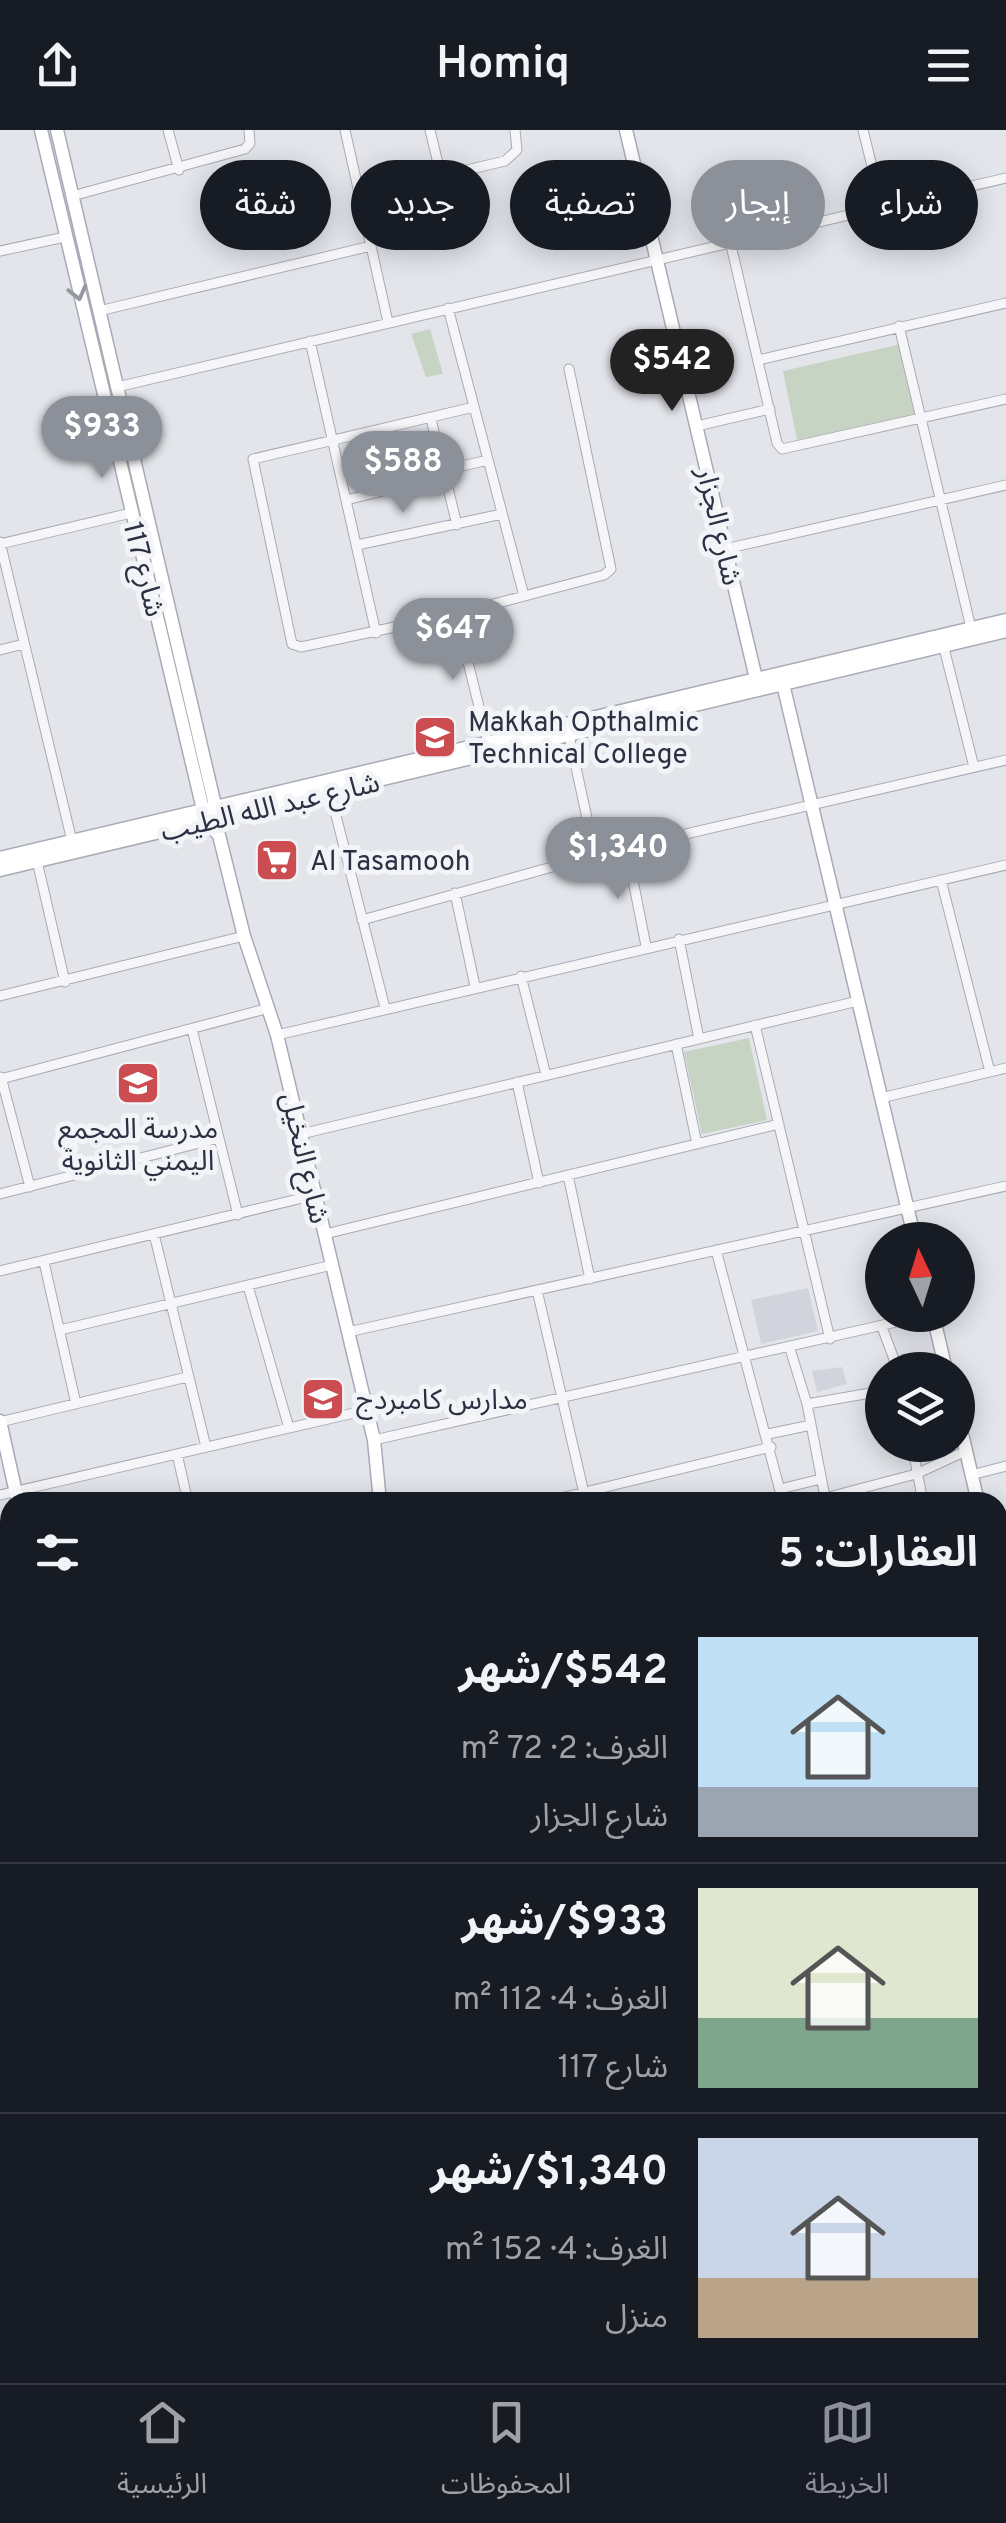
<!DOCTYPE html>
<html lang="ar">
<head>
<meta charset="utf-8">
<style>
  :root { --surface:#171b24; --page:#20242c; --text:#f1f3f6; --muted:#9ea1a6; --line:#363941; --accent:#8c9099 }
  body { margin:0; font-family:Overpass,"Noto Sans Arabic",sans-serif; background:var(--page); color:var(--text); direction:rtl; height:100vh; display:flex; flex-direction:column; font-size:38px; white-space:nowrap }
  * { box-sizing:border-box; margin:0 }
  p { font-size:32px; color:var(--muted) }
  .icon { flex:none; width:55px; height:55px; fill:none; stroke:currentColor; stroke-width:2; stroke-linecap:round; stroke-linejoin:round }
  .map { position:relative; flex:1; overflow:hidden; direction:ltr }
  .sheet { position:absolute; left:0px; top:1362px; width:1008px; height:892px; display:flex; flex-direction:column; background:var(--surface); border-radius:30px 30px 0 0; box-shadow:0 5px 25px #0003; direction:rtl }
  .sheet>* { flex:none }
  .top-card { position:absolute; left:30px; top:30px; width:948px; height:90px; direction:rtl; display:flex; gap:20px }
  .needle { width:65px; rotate:356deg }
  .buttons { position:absolute; left:865px; top:1092px; display:grid; gap:20px }
  .buttons a { display:grid; place-items:center; width:110px; height:110px; border-radius:50%; background:var(--surface); box-shadow:0 5px 25px #0003; font-size:50px }
  .price { position:absolute; translate:-50% -85px; padding:0 22px; border-radius:35px; background:var(--accent); color:#fff; font-size:32px; line-height:65px; filter:drop-shadow(0 2px 5px #0008) }
  .price::after { content:''; position:absolute; left:50%; top:60px; width:30px; height:22px; margin-left:-15px; background:inherit; clip-path:polygon(0 0,100% 0,50% 100%) }
  .price.active { background:#222; color:#fff }
  ul { padding:0; list-style:none }
  li { display:flex; align-items:center; gap:30px; height:250px; padding:0 30px }
  li+li { border-top:2px solid var(--line) }
  li span { display:grid; place-items:center; flex:none; width:280px; height:200px; border-radius:0px; color:#555 }
  li>.icon { margin-inline-start:auto }
  span .icon { width:120px; height:120px; fill:#fffc; stroke-width:1 }
  li b { font-size:42px }
  h2 { display:flex; justify-content:space-between; align-items:center; height:120px; padding:0 30px; font-size:42px }
  .pill { padding:0 35px; border-radius:45px; background:var(--surface); box-shadow:0 5px 25px #0003; font-size:35px; line-height:90px }
  .pill.active { background:var(--accent); color:#fff }
  header { display:flex; justify-content:space-between; align-items:center; height:130px; padding:0 30px; background:var(--surface); font-size:45px; font-weight:600 }
  .dock { display:flex; justify-content:space-around; align-items:center; height:140px; border-top:2px solid var(--line); background:var(--surface); font-size:28px; color:var(--muted) }
  .dock a { display:grid; justify-items:center; gap:5px }
  .dock .active { color:var(--accent) }
  .map>svg:first-child { display:block }
</style>
</head>
<body>
<header><svg class="icon" aria-label="menu" viewBox="0 0 24 24"><path d="M4 6h16M4 12h16M4 18h16"/></svg>Homiq<svg class="icon" aria-label="share" viewBox="0 0 24 24"><path d="M12 15V3M7 8l5-5 5 5M5 13v7h14v-7"/></svg></header>
<div class="map">
<svg width="1006" height="2253" viewBox="0 0 1006 2253">
  <rect width="100%" height="100%" fill="#e3e5eb"/>
  <path fill="#d1d4dd" d="M808 1158 818 1201 761 1214 751 1170Z
    M842 1237 847 1254 817 1262 812 1241Z"/>
  <path fill="#c7d4c4" d="M430 199 443 244 426 247 411 204Z
    M905 213 921 283 797 310 783 241Z
    M749 908 767 990 702 1004 684 922Z"/>
  <g fill="none" stroke-linecap="round" stroke-linejoin="round">
    <g stroke="#a8abb5" stroke-width="11">
      <path id="street" d="M168 0 179 40
        M345 0 388 192
        M430 0 441 46
        M863 0 882 77
        M360 65 505 31 517 20 515 0
        M72 66 245 19 250 13 249 0
        M730 111 777 313 782 319 1006 269
        M0 121 65 107
        M448 178 524 466
        M99 181 371 116
        M899 196 971 498
        M310 211 376 503
        M758 230 1006 173
        M117 257 1006 48
        M474 277 253 329 292 514 301 517 456 484 604 445 611 439 569 239
        M431 289 457 395
        M697 296 770 279
        M346 370 387 360 414 347 488 330
        M0 412 72 711
        M0 414 131 383
        M357 415 502 384
        M725 419 1006 355
        M456 484 488 613
        M943 514 974 637
        M0 520 24 514
        M569 605 595 725
        M330 662 385 878
        M627 720 646 816
        M37 731 65 852
        M941 750 990 942
        M455 763 475 856
        M362 790 595 725 1006 630
        M679 809 699 909
        M521 846 546 945
        M0 866 244 806
        M755 895 830 1209
        M192 899 238 1085
        M277 905 1006 735
        M676 914 697 1014
        M1 947 30 1057
        M1 949 269 878
        M517 952 539 1053
        M881 968 1006 938
        M301 1004 858 871
        M568 1045 590 1149
        M0 1064 219 1008
        M154 1104 206 1317
        M325 1104 779 994
        M716 1120 783 1372
        M44 1132 76 1274
        M0 1141 315 1065
        M248 1156 289 1298
        M537 1160 586 1372
        M882 1197 898 1240
        M60 1200 332 1135
        M348 1202 1006 1056
        M790 1219 807 1274 826 1372
        M807 1274 882 1261
        M0 1292 187 1247
        M768 1304 811 1295
        M374 1310 927 1185
        M912 1315 923 1372
        M177 1324 188 1372
        M971 1345 1006 1336
        M780 1359 821 1349
        M0 1365 367 1280
        M825 1368 916 1344 966 1321
        M544 1372 771 1317
        M998 1444 1006 1442
        M0 1468 10 1466
        M0 1481 10 1486
        M998 1563 1006 1561
        M0 1571 10 1567
        M998 1664 1006 1661
        M998 1767 1006 1765
        M0 1775 4 1790
        M998 1881 1006 1879
        M0 1900 10 1898
        M0 2002 10 2000
        M998 2047 1006 2045
        M0 2112 10 2110
        M998 2121 1006 2165
        M88 2245 90 2253
        M165 2245 167 2253
        M241 2245 243 2253
        M319 2245 322 2253
        M400 2245 402 2253
        M478 2245 480 2253
        M713 2245 714 2253
        M799 2245 801 2253
        M595 2253 626 2245"/>
    </g>
    <g stroke="#a8abb5" stroke-width="15">
      <path id="secondary" d="M41 0 206 692 219 705 244 806 277 905 374 1310 380 1372
        M57 0 217 684
        M626 0 758 557
        M783 554 915 1110
        M0 728 1006 490
        M0 740 1006 501
        M933 1185 946 1240
        M958 1287 978 1372
        M0 1291 18 1372
        M998 1455 1006 1490
        M998 1969 1006 1967
        M0 2206 10 2203
        M568 2245 570 2253"/>
    </g>
    <use href="#street" stroke="#f6f6f9" stroke-width="9"/>
    <use href="#secondary" stroke="#fff" stroke-width="12"/>
  </g>
  <defs><path id="oneway-chevron" d="M-2-3.5L2.5 0L-2 3.5" fill="none" stroke-width="1.6" stroke-linecap="round" stroke-linejoin="round" transform="scale(2.5)"/></defs>
  <use stroke="#9598a0" href="#oneway-chevron" transform="translate(78 163) rotate(76)"/>
  <defs>
    <g id="university-square" transform="scale(2.25)"><rect x="-9" y="-9" width="18" height="18" rx="4" fill="#cb4d52" stroke="#f3f4f8"/><path d="M0-5L7-2L0 1L-7-2ZM-4 1L0 2.5L4 1V4Q0 6-4 4Z" fill="#fff"/></g>
    <g id="supermarket-square" transform="scale(2.25)"><rect x="-9" y="-9" width="18" height="18" rx="4" fill="#cb4d52" stroke="#f3f4f8"/><path d="M-6-5.5h2.5l.6 2H6L4.5 2H-2.5L-4.4-4H-6ZM-1.5 3.2a1.3 1.3 0 1 0 .1 0ZM3 3.2a1.3 1.3 0 1 0 .1 0Z" fill="#fff"/></g>
    <g id="school-square" transform="scale(2.25)"><rect x="-9" y="-9" width="18" height="18" rx="4" fill="#cb4d52" stroke="#f3f4f8"/><path d="M0-5L7-2L0 1L-7-2ZM-4 1L0 2.5L4 1V4Q0 6-4 4Z" fill="#fff"/></g>
  </defs>
  <g fill-rule="evenodd">
    <use href="#university-square" x="435" y="607"/>
    <use href="#supermarket-square" x="277" y="730"/>
    <use href="#school-square" x="138" y="953"/>
    <use href="#school-square" x="323" y="1269"/>
  </g>
  <g text-anchor="middle" stroke-width="10" stroke-linejoin="round" paint-order="stroke">
    <g font-size="28" fill="#2b3142" stroke="#f3f4f8">
      <text transform="translate(720 396) rotate(77)" y="10">شارع الجزار</text>
      <text transform="translate(145 439) rotate(76)" y="10">شارع 117</text>
      <text transform="translate(270 676) rotate(-13)" y="10">شارع عبد الله الطيب</text>
      <text transform="translate(306 1028) rotate(77)" y="10">شارع النخيل</text>
    </g>
    <g font-size="28" fill="#2b3142" stroke="#f3f4f8" text-anchor="start">
      <text x="468" y="601">Makkah Opthalmic<tspan x="468" dy="32">Technical College</tspan></text>
      <text x="310" y="740">Al Tasamooh</text>
      <text x="138" y="1008" text-anchor="middle">مدرسة المجمع<tspan x="138" dy="32">اليمني الثانوية</tspan></text>
      <text x="356" y="1279">مدارس كامبردج</text>
    </g>
  </g>
</svg>
<div class="buttons">
<a><svg class="needle" viewBox="-14 -14 28 28"><path d="M0-13l5 13h-10z" fill="#e53935"/><path d="M0 13l5-13h-10z" fill="#9ea1a6"/></svg></a>
<a><svg class="icon" aria-label="layers" viewBox="0 0 24 24"><path d="M12 4l9 5-9 5-9-5zM3 14l9 5 9-5"/></svg></a>
</div>
<b class="price active" style="left:672px;top:284px">$542</b>
<b class="price" style="left:102px;top:351px">$933</b>
<b class="price" style="left:403px;top:386px">$588</b>
<b class="price" style="left:453px;top:553px">$647</b>
<b class="price" style="left:618px;top:772px">$1,340</b>
<div class="top-card">
<a class="pill">شراء</a>
<a class="pill active">إيجار</a>
<a class="pill">تصفية</a>
<a class="pill">جديد</a>
<a class="pill">شقة</a>
</div>
<section class="sheet">
<h2>العقارات: 5<svg class="icon" aria-label="filters" viewBox="0 0 24 24"><path d="M4 7h16M4 17h16"/><circle cx="9" cy="7" r="2"/><circle cx="15" cy="17" r="2"/></svg></h2>
<ul>
<li><span style="background:linear-gradient(#bfe0f5 75%,#9aa5b1 0)"><svg class="icon" aria-label="home" viewBox="0 0 24 24"><path d="M3 11l9-7 9 7M6 9v11h12V9"/></svg></span><div><b>$542/شهر</b><p>الغرف: 2 · 72 m²</p><p>شارع الجزار</p></div></li>
<li><span style="background:linear-gradient(#dfe7d0 65%,#7fa58c 0)"><svg class="icon" aria-label="home" viewBox="0 0 24 24"><path d="M3 11l9-7 9 7M6 9v11h12V9"/></svg></span><div><b>$933/شهر</b><p>الغرف: 4 · 112 m²</p><p>شارع 117</p></div></li>
<li><span style="background:linear-gradient(#c9d6e8 70%,#b9a48a 0)"><svg class="icon" aria-label="home" viewBox="0 0 24 24"><path d="M3 11l9-7 9 7M6 9v11h12V9"/></svg></span><div><b>$1,340/شهر</b><p>الغرف: 4 · 152 m²</p><p>منزل</p></div></li>
</ul>
</section>
</div>
<nav class="dock">
<a class="active"><svg class="icon" aria-label="map" viewBox="0 0 24 24"><path d="M3 6l6-2 6 2 6-2v14l-6 2-6-2-6 2zM9 4v14M15 6v14"/></svg>الخريطة</a>
<a><svg class="icon" aria-label="saved" viewBox="0 0 24 24"><path d="M7 4h10v16l-5-4-5 4z"/></svg>المحفوظات</a>
<a><svg class="icon" aria-label="home" viewBox="0 0 24 24"><path d="M3 11l9-7 9 7M6 9v11h12V9"/></svg>الرئيسية</a>
</nav>
</body>
</html>
